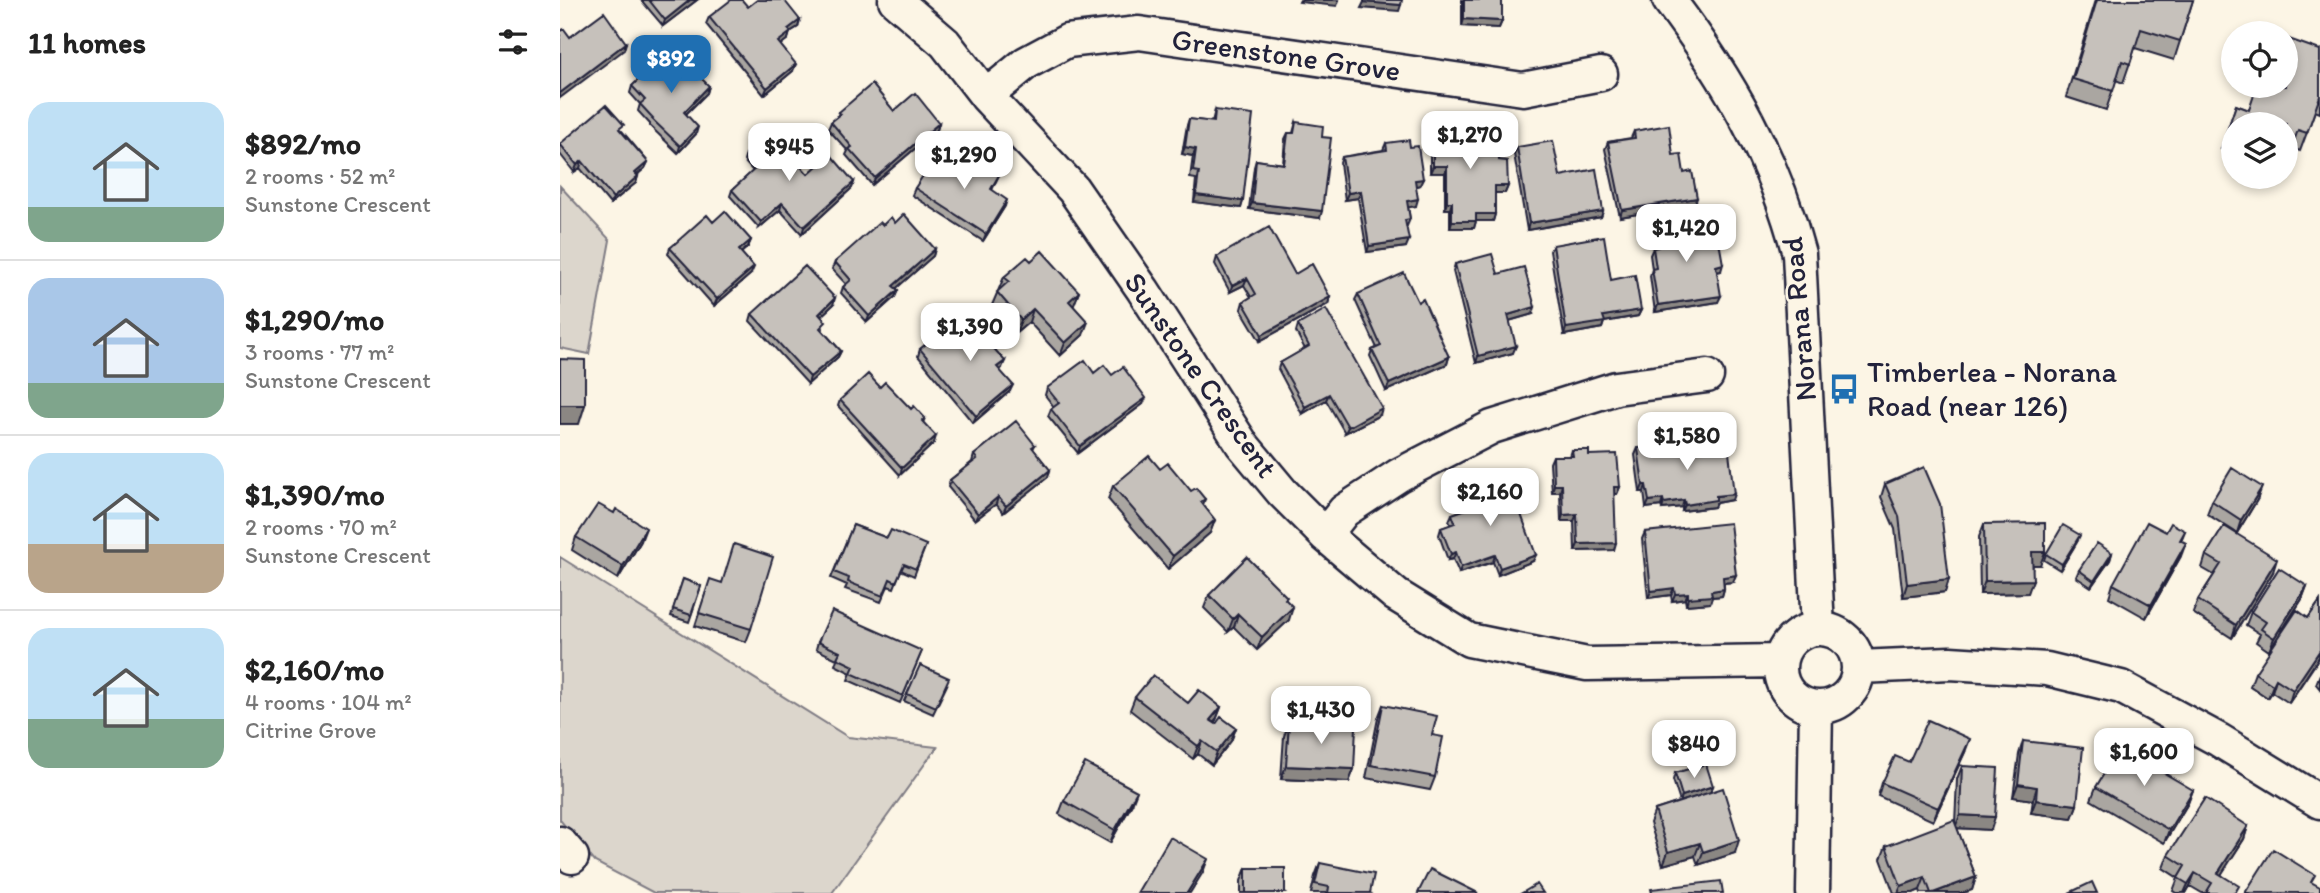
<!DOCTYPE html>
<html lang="en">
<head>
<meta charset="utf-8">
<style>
  :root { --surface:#fff; --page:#f6f6f6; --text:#222; --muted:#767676; --line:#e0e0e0; --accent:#1f6fb2 }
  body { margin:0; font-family:Itim,sans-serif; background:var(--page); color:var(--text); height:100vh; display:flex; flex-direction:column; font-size:26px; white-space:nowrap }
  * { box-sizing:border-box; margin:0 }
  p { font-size:23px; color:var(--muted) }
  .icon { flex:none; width:38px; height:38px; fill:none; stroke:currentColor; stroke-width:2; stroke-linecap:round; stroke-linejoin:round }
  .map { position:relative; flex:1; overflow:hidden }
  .drawer { display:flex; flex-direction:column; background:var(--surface); width:560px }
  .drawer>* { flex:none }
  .tools { position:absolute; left:1661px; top:21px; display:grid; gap:14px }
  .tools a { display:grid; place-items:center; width:77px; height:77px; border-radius:50%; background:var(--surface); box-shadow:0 4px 10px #0003; font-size:35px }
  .price { position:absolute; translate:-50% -60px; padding:0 16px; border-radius:14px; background:#fff; color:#222; font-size:23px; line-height:46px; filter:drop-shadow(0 2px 4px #0008) }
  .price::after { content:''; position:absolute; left:50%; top:42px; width:21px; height:16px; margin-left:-10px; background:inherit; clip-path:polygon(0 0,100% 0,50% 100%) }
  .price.selected { background:var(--accent); color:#fff }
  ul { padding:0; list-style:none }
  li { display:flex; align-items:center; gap:21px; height:175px; padding:0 28px }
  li+li { border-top:2px solid var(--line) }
  li span { display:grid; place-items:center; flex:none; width:196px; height:140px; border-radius:21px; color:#555 }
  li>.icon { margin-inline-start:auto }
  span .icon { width:84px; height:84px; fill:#fffc; stroke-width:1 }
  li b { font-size:30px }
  h2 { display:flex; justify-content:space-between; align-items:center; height:84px; padding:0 28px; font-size:30px }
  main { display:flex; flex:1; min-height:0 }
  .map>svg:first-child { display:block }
</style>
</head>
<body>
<main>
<section class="drawer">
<h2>11 homes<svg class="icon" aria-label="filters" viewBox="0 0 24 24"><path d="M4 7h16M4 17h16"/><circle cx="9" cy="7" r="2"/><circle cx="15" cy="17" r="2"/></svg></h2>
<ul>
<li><span style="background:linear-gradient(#bfe0f5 75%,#7fa58c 0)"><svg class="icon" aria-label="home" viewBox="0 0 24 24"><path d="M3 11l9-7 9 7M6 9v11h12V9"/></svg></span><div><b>$892/mo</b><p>2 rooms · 52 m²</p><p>Sunstone Crescent</p></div></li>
<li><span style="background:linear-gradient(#a9c7e8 75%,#7fa58c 0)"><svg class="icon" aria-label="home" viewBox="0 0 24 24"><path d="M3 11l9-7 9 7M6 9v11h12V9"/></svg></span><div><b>$1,290/mo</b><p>3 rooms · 77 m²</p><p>Sunstone Crescent</p></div></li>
<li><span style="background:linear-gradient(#bfe0f5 65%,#b9a48a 0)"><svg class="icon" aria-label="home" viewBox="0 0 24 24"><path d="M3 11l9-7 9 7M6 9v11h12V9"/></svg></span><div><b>$1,390/mo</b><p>2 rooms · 70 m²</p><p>Sunstone Crescent</p></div></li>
<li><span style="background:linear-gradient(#bfe0f5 65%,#7fa58c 0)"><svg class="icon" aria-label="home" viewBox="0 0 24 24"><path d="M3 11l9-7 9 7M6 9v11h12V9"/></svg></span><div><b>$2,160/mo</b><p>4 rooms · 104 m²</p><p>Citrine Grove</p></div></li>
</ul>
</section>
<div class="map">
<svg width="1760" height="893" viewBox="0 0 1760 893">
  <rect width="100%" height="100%" fill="#fcf5e5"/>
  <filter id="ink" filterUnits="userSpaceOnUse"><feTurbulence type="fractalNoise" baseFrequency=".0143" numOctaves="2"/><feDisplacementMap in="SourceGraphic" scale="14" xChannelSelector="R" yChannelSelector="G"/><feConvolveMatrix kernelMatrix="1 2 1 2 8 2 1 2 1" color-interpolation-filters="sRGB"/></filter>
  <g filter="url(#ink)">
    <path fill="#dcd6cc" stroke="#7f7c84" stroke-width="2" d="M0 186 50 240 29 354 0 348Z
      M0 557 288 737 377 747 272 893H94L35 862 0 820Z"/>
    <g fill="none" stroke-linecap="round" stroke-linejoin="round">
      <g stroke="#22223b" stroke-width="37">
        <path id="minor" d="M335 0 385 43 426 96 513 189 583 290 682 444 722 492 765 535 836 595 909 640 1027 664 1220 661
          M1109 0C1169 79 1214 158 1239 254L1258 628
          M426 96 466 63 507 41 579 33 963 89 1041 74
          M765 535 784 511 839 475 932 427 1056 388 1147 376
          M1220 668a39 39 0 1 1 78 0a39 39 0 1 1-78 0Z
          M1299 667 1390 663 1487 669 1561 687 1659 740 1760 802
          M0 843 12 857
          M1253 893 1256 707"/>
      </g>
      <use href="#minor" stroke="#fcf5e5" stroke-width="32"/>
    </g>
    <path fill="#aaa6a1" stroke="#22223b" stroke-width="2" d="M81 0H137L103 26Z
      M902 0H942V21L939 28 902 26Z
      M1536 0H1633L1614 60 1575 48 1563 83 1556 80 1546 110 1506 97Z
      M188 7 238 27 230 32 228 39 220 45 233 71 204 95 146 24 149 17Z
      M1760 50V113L1755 111 1740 151 1731 148 1726 164V124H1673V153L1661 149 1676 105 1689 110Z
      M101 62 149 86 147 93 126 114 136 134 118 153 90 126V124L78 111 80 104 70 93 72 86Z
      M655 110 683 201 681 208 634 202 636 179 630 178 633 156 622 154 627 125 629 119 652 122Z
      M334 111 379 123 377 130 312 185 286 155 288 151 268 129 271 122 277 117 279 112Z
      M736 122 760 218 689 209 694 167 696 160 723 164 725 139 728 133H733Z
      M873 128 911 137 948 186 945 193H935V214L933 221H916L914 228H890V209H885V173H870V135Z
      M62 131 88 162 85 168 77 175 78 176 76 183 50 204 20 168 14 172 0 154V144Z
      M1074 131 1113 155 1124 173 1135 204 1060 217 1045 149 1048 142 1071 138Z
      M826 143 860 185 856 186V206L848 207 850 219 847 226H846V247L807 252 798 198 785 200 780 163 782 157 823 150Z
      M957 147 1000 176 1043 211 1041 217 967 230 954 154Z
      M186 154 248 174 294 182 292 188 242 234 220 210 199 228 170 196 172 190 193 171 184 161Z
      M393 164 413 172 439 175 432 190 445 206 423 241 352 195 355 188Z
      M153 222 191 240 188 247 181 253 191 274 154 306 108 254 110 248Z
      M335 223 375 249 373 256 336 288 338 290 335 297 307 322 281 293 283 287 286 284 272 269 275 262 323 225Z
      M1095 230 1148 238 1161 271 1157 272 1158 302 1095 312 1090 276 1092 269 1090 255 1093 248H1094L1093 236Z
      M993 245 1081 310 1078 316 1044 322 1042 328 1004 335 990 251Z
      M657 257 735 274 770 297 768 304 700 341 681 309 683 302 691 297 684 285 670 292 655 264Z
      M471 261 519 292 513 306 523 335 500 356 469 322 456 333 432 305 444 277Z
      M895 264 938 274 973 314 949 321 953 353 916 363 893 271Z
      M798 294 858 302 889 357 887 364 826 391 810 356 812 350 817 348 795 300Z
      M273 305 261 316 263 329 262 330 281 351 278 357 248 384 190 321 192 314Z
      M738 325 820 415 785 433 766 400 742 414 718 369 720 363 745 349 736 332Z
      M396 332 437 343 432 347 442 368 440 370 450 391 413 423 358 356 360 349Z
      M534 373 552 375 583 404 518 453 488 416 491 409 494 407 485 395 487 388Z
      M320 387 365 418 363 423 374 443 340 475 278 406 280 400Z
      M1140 439 1172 500 1156 503 1154 507 1122 511V507L1102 509 1101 506 1086 508 1084 492H1080L1075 455 1078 448 1115 451 1138 448V445Z
      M475 445 473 449 490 470 488 477 443 513 436 504 415 520 388 487 390 480 412 462 414 455Z
      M1012 450 1029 455 1060 487 1057 494H1054V550L1015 551 1014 521H1001L1000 492H992L990 463 993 456H1010Z
      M600 469 631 491 645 499 643 505 655 520 650 533 608 569 548 499 553 486Z
      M1325 484 1389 579 1385 592 1343 597 1335 529 1321 497Z
      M914 489 973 561 938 575 933 562 899 573 893 559 888 560 879 535 881 528 891 525 889 521 892 514 916 506 912 496Z
      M1697 500 1677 533 1647 514 1652 501Z
      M54 513 81 541 58 579 12 550 16 537Z
      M1424 524 1480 565H1473L1468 593 1420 594 1419 537Z
      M293 525 327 538 366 545 354 576 341 570 334 588 328 586 321 602 285 589 287 585 271 578Z
      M1625 531 1621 541V556L1586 618 1549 597 1553 584 1606 532Z
      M1085 532 1173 582 1164 583V589L1162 596 1152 597 1150 603 1126 605 1125 599 1112 601 1111 595 1088 598 1082 539Z
      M1517 542 1500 570 1484 560 1486 554Z
      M1552 553 1550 560 1531 587 1516 577 1519 570Z
      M1646 555 1713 572 1672 638 1633 613 1638 600 1654 575 1642 568Z
      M123 579 141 586 129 622 111 616Z
      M1747 586 1742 599 1709 651 1696 642 1700 634 1686 625 1691 612Z
      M146 592 191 629 186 642 135 626Z
      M649 595 726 600 729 620 697 650 674 627 668 632 644 608Z
      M1760 601V657L1729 703 1712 692 1708 698 1690 686 1695 673 1748 618Z
      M258 642 362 651 340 703 288 680 291 673 275 665 277 659 256 649Z
      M1760 674V689L1756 684Z
      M387 685 373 714 344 701 347 694Z
      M575 697 661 707 656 720 654 723 656 724 676 728 671 741 652 765 638 754 633 759 570 710Z
      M823 705 872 735 875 777 870 790 806 778 818 718Z
      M729 723 794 769 789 782 721 779 724 736Z
      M1463 741 1517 805 1512 818 1471 813 1473 800 1453 797 1459 754Z
      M1405 752 1373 821 1318 796 1322 783 1349 762Z
      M1402 766 1431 830 1397 828 1416 877 1412 890 1403 893H1361L1360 890 1353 893H1334L1321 859 1326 846 1395 823 1397 779Z
      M1115 773 1153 786 1150 793 1175 853 1138 865 1135 856 1103 865 1090 823 1095 810 1120 802 1113 780Z
      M1536 787 1633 790 1628 803 1604 843 1531 800Z
      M504 801 572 804 550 843 499 814Z
      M1688 826 1684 839 1661 874 1676 893H1642L1630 886 1626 893H1616L1613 891 1618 878 1603 868 1608 855Z
      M760 863 810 893H751L755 876Z
      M686 868 725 893H681V881Z"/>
    <path fill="#8b8783" stroke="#22223b" stroke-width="2" d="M130 0H137L103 26 105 20Z
      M740 0H779L777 6 739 2Z
      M804 2 841 5 839 11 801 8Z
      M904 19 942 21 939 28 902 26Z
      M240 20 238 27 230 32 228 39 215 49 218 42 228 29Z
      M66 43 64 50 0 98V93Z
      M236 64 233 71 204 95 207 88Z
      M149 86 147 93 121 119 124 112Z
      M379 123 377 130 312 185 315 178Z
      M138 127 136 134 118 153 120 146Z
      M625 147 636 149 633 156 622 154Z
      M22 161 20 168 14 172 17 165Z
      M88 162 85 168 72 179 75 173Z
      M873 166H887L885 173H870Z
      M78 176 76 183 50 204 53 198Z
      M863 179 860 185 853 187 855 180Z
      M294 182 292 188 242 234 244 227Z
      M935 186H948L945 193H933Z
      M801 191 798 198 785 200 788 193Z
      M636 195 683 201 681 208 634 202Z
      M1137 198 1135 204 1060 217 1062 210Z
      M858 199 856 206 845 208 847 201Z
      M447 200 445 206 423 241 426 234Z
      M887 202H892L890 209H885Z
      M222 203 220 210 199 228 201 222Z
      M692 203 762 211 760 218 689 209Z
      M1043 211 1041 217 967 230 969 223Z
      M916 214H935L933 221H916L914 228H890L892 221Z
      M191 240 188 247 176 257 179 250Z
      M849 240 846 247 807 252 809 246Z
      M375 249 373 256 331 293 333 286Z
      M1163 264 1161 271 1153 272 1156 266Z
      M194 267 191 274 154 306 157 299Z
      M687 278 684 285 670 292 672 286Z
      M338 290 335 297 307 322 309 316Z
      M519 292 514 305 504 314 509 301Z
      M1161 296 1158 302 1095 312 1098 305Z
      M770 297 768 304 700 341 702 335Z
      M275 298 273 305 256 321 259 314Z
      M975 307 973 314 945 322 948 315Z
      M473 309 469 322 456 333 461 320Z
      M1081 310 1078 316 1044 322 1042 328 1004 335 1006 328 1043 316Z
      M528 322 523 335 500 356 505 343Z
      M439 336 437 343 427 350 430 344Z
      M956 346 953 353 916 363 918 356Z
      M281 351 278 357 248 384 250 377Z
      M889 357 887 364 826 391 829 384Z
      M445 361 442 368 435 374 437 367Z
      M453 385 450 391 413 423 416 416Z
      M769 394 766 400 742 414 745 407Z
      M586 398 583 404 518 453 520 446Z
      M0 405H25L19 424H0Z
      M822 408 820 415 785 433 788 427Z
      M376 436 374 443 340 475 342 468Z
      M490 470 488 477 443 513 446 506Z
      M994 485H1002L1000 492H992Z
      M1083 485H1086L1084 492H1080Z
      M1054 487H1060L1057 494H1052Z
      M1702 487 1697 500 1677 533 1681 520Z
      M1174 494 1172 500 1156 503 1154 507 1122 511 1125 505 1156 496Z
      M438 497 436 504 415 520 418 514Z
      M1103 499 1101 506 1086 508 1089 501Z
      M1124 500 1122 507 1102 509 1104 503Z
      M1017 514 1014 521H1001L1003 515Z
      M655 520 650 533 608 569 613 556Z
      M86 528 81 541 58 579 63 566Z
      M1520 535 1517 542 1500 570 1502 564Z
      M1056 543 1054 550 1015 551 1018 544Z
      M1626 543 1621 556 1586 618 1591 605Z
      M896 552 893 559 888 560 891 554Z
      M1472 552H1485L1480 565H1468Z
      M1552 553 1550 560 1531 587 1534 581Z
      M935 555 933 562 899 573 901 567Z
      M976 555 973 561 938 575 940 568Z
      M1717 559 1713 572 1672 638 1676 625Z
      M1176 575 1173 582 1160 583 1163 577Z
      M1389 579 1385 592 1343 597 1347 584Z
      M1473 580 1468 593 1420 594 1425 581Z
      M1747 586 1742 599 1709 651 1714 638Z
      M1114 588 1111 595 1088 598 1091 591Z
      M1164 589 1162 596 1152 597 1150 603 1126 605 1128 598 1151 591Z
      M1128 593 1125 599 1112 601 1115 594Z
      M733 607 729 620 697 650 702 637Z
      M678 614 674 627 668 632 673 619Z
      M1760 650 1759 657 1729 703 1733 690Z
      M1716 679 1712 692 1708 698 1713 685Z
      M661 707 656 720 645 733 650 720Z
      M676 728 671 741 652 765 657 752Z
      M1410 739 1405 752 1373 821 1378 808Z
      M642 741 638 754 633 759 638 746Z
      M726 766 794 769 789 782 721 779Z
      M1458 784 1477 787 1473 800 1453 797Z
      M1153 786 1150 793 1120 802 1122 796Z
      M1633 790 1628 803 1604 843 1609 830Z
      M577 791 572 804 550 843 555 830Z
      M1476 800 1517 805 1512 818 1471 813Z
      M1400 815 1435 817 1431 830 1395 828Z
      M1688 826 1684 839 1654 886 1658 873Z
      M1179 840 1175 853 1138 865 1143 852Z
      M1140 843 1135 856 1103 865 1108 852Z
      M648 859 643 872 630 893H627Z
      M1635 873 1630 886 1626 893H1624L1628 884Z
      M1365 877 1360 890 1353 893H1338L1341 886Z
      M1416 877 1412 890 1403 893H1373Z"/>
    <path fill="#c6c1bb" stroke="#22223b" stroke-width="2" d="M89 0H130L105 20Z
      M171 0H182L188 7 197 0H224L240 20 228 29 231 32 218 42 236 64 207 88 149 17Z
      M804 0H842L841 5 804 2Z
      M904 0H942V21L904 19Z
      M1537 0H1633L1620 41 1581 29 1570 64 1562 61 1553 91 1513 79Z
      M44 12 66 43 0 93V31L4 29 10 37Z
      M1726 38 1760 50V96L1747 133 1738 130 1730 152 1726 151V124H1673V132L1667 131 1676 105 1689 110 1697 86H1726Z
      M113 50 149 86 124 112 138 127 120 146 92 119 93 118 80 104 85 100 72 86 99 59 101 62Z
      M312 84 334 111 355 93 379 123 315 178 289 149 292 147 271 122 281 114 279 112Z
      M46 105 64 125 59 129 88 162 75 173 78 176 53 198 22 161 17 165 0 144Z
      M655 110 693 115 683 201 636 195 639 172 633 171 636 149 625 147 629 119 654 122Z
      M736 122 763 126 762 137 771 138 762 211 692 203 696 160 724 164 728 133H734Z
      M1109 125 1113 155 1121 154 1124 173 1132 171 1137 198 1062 210 1048 142 1075 138 1074 131Z
      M873 128H911V137H940L939 160 947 161 948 186H935V214H916V221H892V202H887V166H873Z
      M210 132 248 174 270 154 294 182 244 227 222 203 201 222 172 190 197 167 186 154Z
      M849 140 850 147 858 146 863 179 855 180 858 199 847 201 850 219 845 220 849 240 809 246 801 191 788 193 782 157 827 150 826 143Z
      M993 141 1000 176 1036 169 1043 211 969 223 957 147Z
      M377 154 393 164 395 160 413 172 420 162 439 175 431 189 447 200 426 234 355 188Z
      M165 211 191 240 179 250 194 267 157 299 110 248 147 215 153 222Z
      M344 214 375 249 333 286 338 290 309 316 283 287 291 280 275 262 320 222 323 225 331 217 335 223Z
      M1145 221 1148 238 1158 236 1163 264 1156 266 1161 296 1098 305 1092 269 1096 268 1093 248 1098 247 1095 230Z
      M709 227 735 274 752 264 770 297 702 335 683 302 696 294 687 278 672 286 657 257Z
      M1044 236 1051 280 1075 275 1081 310 1043 316 1045 322 1006 328 993 245Z
      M482 251 519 292 509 301 528 322 505 343 473 309 461 320 437 292 449 281 444 277 467 257 471 261Z
      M932 254 938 274 964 267 975 307 948 315 956 346 918 356 895 264Z
      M245 266 275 298 259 314 266 322 260 328 281 351 250 377 192 314Z
      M844 273 858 302 863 299 889 357 829 384 812 350 821 346 798 294Z
      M766 309 822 408 788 427 769 394 745 407 720 363 749 346 738 325Z
      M419 313 439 336 430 344 445 361 437 367 453 385 416 416 360 349 390 324 396 332Z
      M0 359 25 360V405H0Z
      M525 360 534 373 544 365 552 375 563 367 586 398 520 446 491 409 499 403 487 388Z
      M308 374 320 387 325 382 351 409 354 406 365 418 362 421 376 436 342 468 280 400Z
      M456 421 475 445 472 447 490 470 446 506 438 497 418 514 390 480 417 459 414 455Z
      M1167 436 1174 494 1156 496V500L1125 505 1124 500 1104 503 1103 499 1089 501 1086 485H1083L1078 448 1115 443V451L1142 448 1140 439Z
      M1012 450H1029V455L1057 454 1060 487H1054L1056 543 1018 544 1017 514 1003 515 1002 485H994L993 456H1013Z
      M589 456 600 469 608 463 631 491 636 488 645 499 641 502 655 520 613 556 553 486Z
      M1364 467 1380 504 1389 579 1347 584 1339 516 1325 484Z
      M1672 468 1702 487 1681 520 1652 501Z
      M947 476 976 555 940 568 935 555 901 567 896 552 891 554 881 528 895 523 892 514 921 504 914 489Z
      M38 504 54 513 56 509 86 528 63 566 16 537Z
      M1587 522 1606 532 1611 523 1625 531 1620 540 1626 543 1591 605 1553 584Z
      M1170 523 1176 575 1163 577 1164 589 1151 591 1152 596 1128 598V593L1115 594 1114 588 1091 591 1085 532Z
      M1485 523V552H1472L1473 580 1425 581 1424 524Z
      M293 525 327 538 331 530 366 545 356 569 344 564 336 582 330 579 323 596 288 582 289 578 274 572Z
      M1503 525 1520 535 1502 564 1486 554Z
      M1664 526 1717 559 1676 625 1638 600 1661 564 1646 555Z
      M1537 543 1552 553 1534 581 1519 570Z
      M174 544 213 557 191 629 139 613 150 579 162 583Z
      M687 557 727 597 725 599 733 607 702 637 678 614 673 619 649 595Z
      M1719 568 1747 586 1714 638 1701 629 1706 622 1691 612Z
      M123 579 141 586 131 615 113 609Z
      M1760 601V650L1733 690 1716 679 1713 685 1695 673 1737 610 1748 618Z
      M272 611 362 651 343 696 291 673 294 666 277 658 280 652 258 642Z
      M360 665 389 678 376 707 347 694Z
      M593 675 628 703 639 690 661 707 650 720 656 724 661 717 676 728 657 752 642 741 638 746 575 697Z
      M823 705 877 716 872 735 883 737 875 777 811 765Z
      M1368 720 1410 739 1378 808 1322 783 1335 756 1349 762Z
      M729 723 796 727 794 769 726 766Z
      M1463 741 1523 748 1517 805 1476 800 1477 787 1458 784Z
      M1560 747 1633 790 1609 830 1536 787Z
      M525 763 577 791 555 830 504 801Z
      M1146 764 1153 786 1122 796 1115 773Z
      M1402 766 1438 768 1435 817 1400 815Z
      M1163 788 1179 840 1143 852 1140 843 1108 852 1095 810Z
      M1645 798 1688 826 1658 873 1679 886 1675 893H1646L1652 883 1635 873 1628 884 1618 878 1625 866 1608 855Z
      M1394 820 1416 877 1373 893H1371L1365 877 1341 886 1326 846Z
      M610 837 648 859 627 893H577Z
      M1713 849 1755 875 1751 882 1760 887V893H1685Z
      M760 863 814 874 810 893H768L769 887 755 884Z
      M686 868H725V893H686Z
      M870 869 918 893H858Z
      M1161 881 1163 893H1092L1091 889Z
      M1532 882 1537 893H1509Z
      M977 884 983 893H962Z"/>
  </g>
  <defs>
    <g id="bus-bare" transform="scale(2.415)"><path d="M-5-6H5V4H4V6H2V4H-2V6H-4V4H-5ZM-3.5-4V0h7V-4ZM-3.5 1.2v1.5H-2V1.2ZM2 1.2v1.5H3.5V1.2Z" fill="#1f6fb2" stroke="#fcf5e5" stroke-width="2.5" paint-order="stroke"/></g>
  </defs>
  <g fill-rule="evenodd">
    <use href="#bus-bare" x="1284" y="389"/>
  </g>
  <g text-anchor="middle" stroke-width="5" stroke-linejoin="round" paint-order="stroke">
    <g font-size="30" fill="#22223b" stroke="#fcf5e5">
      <text transform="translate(726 55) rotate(8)" y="10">Greenstone Grove</text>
      <text transform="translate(1239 319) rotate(-95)" y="10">Norana Road</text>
      <text transform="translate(641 375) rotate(55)" y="10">Sunstone Crescent</text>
    </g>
    <g font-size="30" fill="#22223b" stroke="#fcf5e5" text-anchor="start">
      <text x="1307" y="382">Timberlea - Norana<tspan x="1307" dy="34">Road (near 126)</tspan></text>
    </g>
  </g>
</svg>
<div class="tools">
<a><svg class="icon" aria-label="locate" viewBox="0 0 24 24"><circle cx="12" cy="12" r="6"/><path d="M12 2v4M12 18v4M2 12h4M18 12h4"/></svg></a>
<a><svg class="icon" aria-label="layers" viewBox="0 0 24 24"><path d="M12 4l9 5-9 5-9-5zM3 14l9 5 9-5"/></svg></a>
</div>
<b class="price selected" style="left:111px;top:95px">$892</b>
<b class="price" style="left:910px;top:171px">$1,270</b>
<b class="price" style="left:229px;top:183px">$945</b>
<b class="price" style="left:404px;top:191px">$1,290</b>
<b class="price" style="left:1126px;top:264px">$1,420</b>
<b class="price" style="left:410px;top:363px">$1,390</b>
<b class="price" style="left:1127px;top:472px">$1,580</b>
<b class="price" style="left:930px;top:528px">$2,160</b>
<b class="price" style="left:761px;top:746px">$1,430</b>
<b class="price" style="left:1134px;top:780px">$840</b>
<b class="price" style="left:1584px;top:788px">$1,600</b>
</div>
</main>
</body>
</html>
